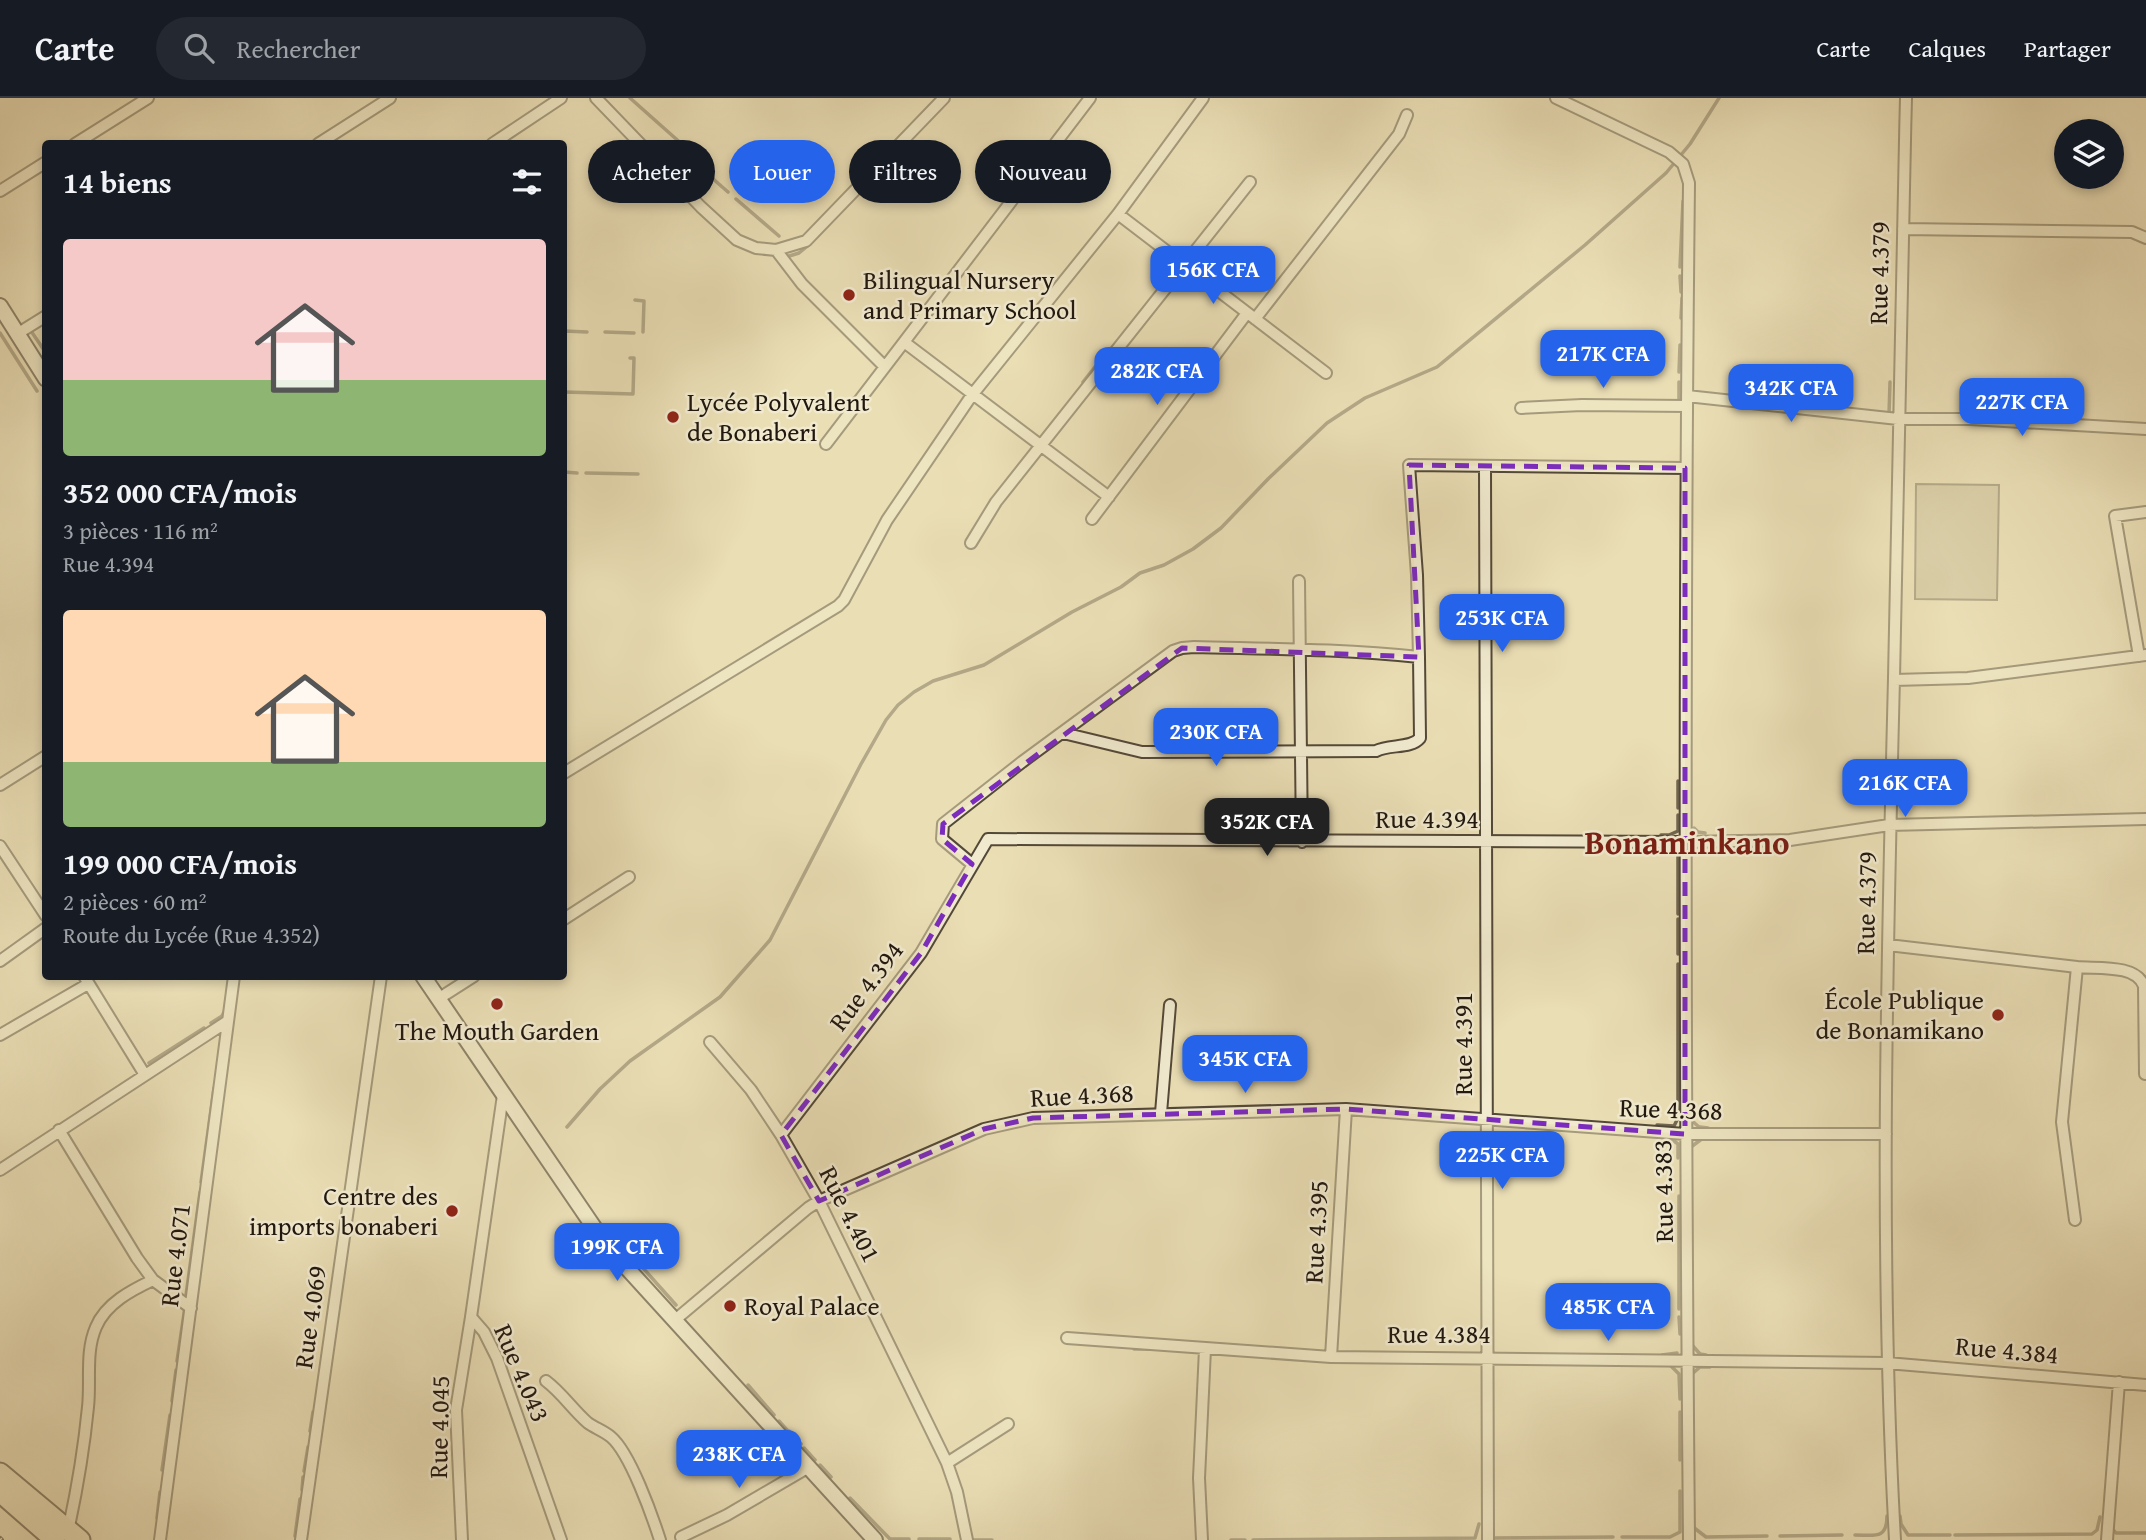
<!DOCTYPE html>
<html lang="fr">
<head>
<meta charset="utf-8">
<style>
  :root { --surface:#171b24; --page:#242831; --text:#f1f3f6; --muted:#9ea1a6; --line:#363941; --accent:#2563eb }
  body { margin:0; font-family:"Gentium Book Plus",serif; background:var(--page); color:var(--text); height:100vh; display:flex; flex-direction:column; font-size:26px; white-space:nowrap }
  * { box-sizing:border-box; margin:0 }
  p { font-size:23px; color:var(--muted) }
  .icon { flex:none; width:38px; height:38px; fill:none; stroke:currentColor; stroke-width:2; stroke-linecap:round; stroke-linejoin:round }
  .map { position:relative; flex:1; overflow:hidden }
  .details { position:absolute; left:42px; top:42px; width:525px; height:840px; display:flex; flex-direction:column; background:var(--surface); border-radius:7px; box-shadow:0 4px 10px #0003 }
  .details>* { flex:none }
  .top-card { position:absolute; left:588px; top:42px; width:665px; height:63px; display:flex; gap:14px }
  .tools { position:absolute; left:2054px; top:21px; display:grid; gap:14px }
  .tools a { display:grid; place-items:center; width:70px; height:70px; border-radius:50%; background:var(--surface); box-shadow:0 4px 10px #0003; font-size:35px }
  .price { position:absolute; translate:-50% -60px; padding:0 16px; border-radius:14px; background:var(--accent); color:#fff; font-size:23px; line-height:46px; filter:drop-shadow(0 2px 4px #0008) }
  .price::after { content:''; position:absolute; left:50%; top:42px; width:21px; height:16px; margin-left:-10px; background:inherit; clip-path:polygon(0 0,100% 0,50% 100%) }
  .price.on { background:#222; color:#fff }
  ul { padding:0; list-style:none }
  li { display:grid; align-content:center; gap:14px; height:371px; padding:0 21px }
  li span { display:grid; place-items:center; height:217px; border-radius:7px; color:#555 }
  li>.icon { margin-inline-start:auto }
  span .icon { width:126px; height:126px; fill:#fffc; stroke-width:1 }
  li b { font-size:30px }
  h2 { display:flex; justify-content:space-between; align-items:center; height:84px; padding:0 21px; font-size:30px }
  .chip { padding:0 24px; border-radius:32px; background:var(--surface); box-shadow:0 4px 10px #0003; font-size:24px; line-height:63px }
  .chip.on { background:var(--accent); color:#fff }
  header { display:flex; align-items:center; gap:42px; box-sizing:border-box; height:98px; padding:0 35px; background:var(--surface); border-bottom:2px solid var(--line) }
  header strong { font-size:33px }
  nav { display:flex; gap:38px; margin-inline-start:auto; font-size:24px }
  .search { width:490px; height:63px; background:var(--page); display:flex; align-items:center; gap:18px; box-sizing:border-box; padding:0 24px; border-radius:38px; color:var(--muted); font-size:26px }
  .map>svg:first-child { display:block }
</style>
</head>
<body>
<header>
<strong>Carte</strong>
<div class="search"><svg class="icon" aria-label="search" viewBox="0 0 24 24"><circle cx="10" cy="10" r="6"/><path d="M15 15l6 6"/></svg>Rechercher</div>
<nav><a>Carte</a><a>Calques</a><a>Partager</a></nav>
</header>
<div class="map">
<svg width="2146" height="1442" viewBox="0 0 2146 1442">
  <rect width="100%" height="100%" fill="#eadeb5"/>
  <filter id="stains"><feTurbulence type="fractalNoise" baseFrequency=".00286" numOctaves="4"/><feColorMatrix values="0 0 0 0 .2 0 0 0 0 .09 0 0 0 0 .02 0 0 0 .5 -.17"/></filter>
  <radialGradient id="worn" r=".72"><stop offset=".6" stop-color="#630" stop-opacity="0"/><stop offset="1" stop-color="#630" stop-opacity=".3"/></radialGradient>
  <path fill="#c8bc99" stroke="#746a54" stroke-width="2" d="M1916 386 1999 387 1997 502 1915 501Z"/>
  <g fill="none" stroke-linecap="round" stroke-linejoin="round">
    <path stroke="#716650" stroke-width="3.5" d="M630 0 684 48 673 65 685 70
      M692 73 712 80 728 94
      M736 101 779 138
      M786 159 799 155 810 146
      M1680 169 1683 103
      M1680 178 1681 194
      M635 202 644 203 643 234
      M1681 220 1682 200
      M31 233 46 255
      M564 233 587 234
      M605 234 634 235
      M0 235 37 293
      M1679 274 1680 247
      M1083 284 1102 260
      M564 294 633 296 634 260H630
      M1679 302V284
      M1889 316 1890 284
      M564 374 577 375
      M586 375 638 376
      M1678 710V683
      M1694 730 1698 734 1705 735
      M1661 737H1669L1678 733V717
      M1678 755V816
      M1678 856V821
      M1678 866V1013
      M211 925 222 918 225 912
      M149 965 204 930
      M1690 1021 1699 1029
      M1657 1027 1674 1028 1678 1020
      M567 1029 600 991 630 963 720 899 770 842 861 666 886 622 898 607 914 594 933 583 984 567 1072 514 1121 489 1140 475 1164 467 1193 451 1221 430 1268 381 1327 325 1365 300 1437 269 1585 147 1666 75 1690 46 1719 0
      M1700 1029 1708 1030
      M1669 1039 1678 1046V1060
      M1691 1049 1703 1040
      M201 1084 214 990
      M1679 1098V1211
      M618 1142 676 1207
      M186 1197 200 1094
      M1679 1219 1680 1236
      M1692 1247 1700 1256 1706 1257
      M1134 1251H1153
      M1662 1257 1677 1255
      M177 1263 185 1209
      M1670 1267 1679 1276 1680 1301
      M1692 1276 1700 1269H1710
      M748 1287 774 1317
      M172 1303 176 1272
      M779 1323 787 1332
      M310 1333 313 1314
      M789 1333 801 1346
      M804 1350 815 1362
      M1680 1362V1314
      M820 1367 831 1379
      M162 1372 170 1317
      M304 1373 308 1349
      M302 1392 303 1379
      M850 1400 890 1441H909
      M1900 1418 1901 1426 1908 1437H1950
      M157 1420 160 1394
      M1693 1429 1706 1439 1767 1438
      M2111 1429 2116 1435H2146
      M1855 1437C1874 1437 1887 1442 1887 1418
      M1955 1437 2092 1436 2097 1432 2100 1419
      M295 1438 300 1401
      M1780 1438 1842 1437
      M1622 1439H1670L1680 1434V1393
      M1493 1440 1613 1439
      M919 1441H950
      M970 1442H992
      M1231 1442H1245
      M1253 1442 1475 1440 1479 1426"/>
    <g stroke="#534938" stroke-width="14">
      <path id="street" d="M596 0 701 109 737 142 756 150 776 152 806 143 944 0
        M1090 0 904 244 1109 399
        M1556 0 1669 54 1683 66 1689 85C1684 537 1685 990 1689 1442
        M75 46 148 0
        M318 46 390 0
        M492 46 561 0
        M0 93 46 64
        M1118 116 1326 275
        M1903 131 2132 134 2146 140
        M776 152 802 186 885 269
        M1255 221 1399 36 1407 17
        M17 236 46 218
        M1687 298 1898 321H1970L2146 331
        M1521 310 1582 307 1686 308
        M826 346 904 244
        M1485 369 1488 1442
        M1092 421 1247 215
        M971 445 996 404 1250 84
        M1299 483 1302 744
        M2139 558 2115 418 2146 414
        M1894 582 1968 580 2146 557
        M1063 635 1142 654 1376 653C1389 646 1411 651 1420 640L1419 559
        M564 675 838 508 844 502 887 422 972 297 1118 116 1203 0
        M0 687 46 658
        M0 748 46 818
        M972 766 942 741 943 726 1022 664 1173 553 1182 550 1194 549C1269 551 1344 551 1419 559L1417 477 1409 367 1685 370
        M564 821 629 779
        M1888 847 2077 869 2062 1024 2075 1122
        M0 863 46 830
        M2077 869C2098 871 2136 866 2144 888L2145 976
        M84 878 145 977
        M438 901 474 878
        M0 937 88 886
        M710 944 751 992 781 1037 819 1103 947 1365 957 1394 967 1442
        M503 997 471 1219 484 1234 497 1260 561 1442
        M1161 1015 1170 907
        M59 1032 137 1160 153 1182 191 1210
        M781 1037 921 855 988 741 1687 744 1790 742 1889 727 2146 721
        M0 1072 228 923
        M675 1222 808 1110 819 1103 984 1031 1033 1020 1346 1011 1685 1036H1886
        M1067 1240 1331 1259 1887 1265 2146 1287
        M1331 1259 1346 1011
        M546 1283C562 1295 573 1312 588 1325 595 1330 604 1333 611 1339 630 1355 652 1417 660 1442
        M947 1365 1008 1326
        M68 1433C77 1392 84 1350 88 1309 91 1283 85 1254 96 1229 106 1205 132 1192 153 1182
        M681 1439 727 1417 809 1369
        M160 1442 234 878
        M301 1442 381 878
        M462 1442 456 1312 471 1219
        M1202 1442 1199 1380 1205 1251
        M1895 1442C1879 1155 1887 867 1894 580 1898 386 1901 193 1906 0
        M2107 1442 2119 1284"/>
    </g>
    <g stroke="#21170e" stroke-width="18">
      <path id="secondary" d="M0 208 46 281
        M423 878 606 1147 875 1442"/>
    </g>
    <g stroke="#21170e" stroke-width="23">
      <path id="highway" d="M0 1375 80 1442
        M0 1394 55 1442"/>
    </g>
    <use href="#street" stroke="#f1eacf" stroke-width="10"/>
    <use href="#secondary" stroke="#f1eacf" stroke-width="14"/>
    <use href="#highway" stroke="#eadeb5" stroke-width="19"/>
    <g stroke="#21170e" stroke-width="6">
      <path id="rail" d="M0 1441 1 1442"/>
    </g>
    <use href="#rail" stroke="#f1eacf" stroke-width="3.5" stroke-dasharray="10" stroke-linecap="butt"/>
  </g>
  <path d="M0 0H2146V1442H0ZM1409 367 1685 370V1036L1346 1011 1033 1020 984 1031 819 1103 781 1037 921 855 972 766 942 741 943 726 1182 550 1419 559Z" fill="#eadeb5" fill-opacity=".55" fill-rule="evenodd"/>
  <path fill="none" stroke="#7b2cbf" stroke-width="5" stroke-dasharray="14 9" stroke-linejoin="round" d="M1409 367 1685 370V1036L1346 1011 1033 1020 984 1031 819 1103 781 1037 921 855 972 766 942 741 943 726 1182 550 1419 559Z"/>
  <g fill="#8f2418" stroke="#f1eacf" stroke-width="2.5">
    <circle cx="849" cy="197" r="7"/>
    <circle cx="673" cy="319" r="7"/>
    <circle cx="497" cy="906" r="7"/>
    <circle cx="1998" cy="917" r="7"/>
    <circle cx="452" cy="1113" r="7"/>
    <circle cx="730" cy="1208" r="7"/>
  </g>
  <g text-anchor="middle" stroke-width="5" stroke-linejoin="round" paint-order="stroke">
    <g font-size="26" fill="#21170e" stroke="#f1eacf">
      <text transform="translate(1879 175) rotate(-89)" y="9">Rue 4.379</text>
      <text x="1427" y="730">Rue 4.394</text>
      <text transform="translate(1866 805) rotate(-89)" y="9">Rue 4.379</text>
      <text transform="translate(866 888) rotate(-53)" y="9">Rue 4.394</text>
      <text transform="translate(1463 946) rotate(-90)" y="9">Rue 4.391</text>
      <text transform="translate(1082 997) rotate(-3)" y="9">Rue 4.368</text>
      <text transform="translate(1671 1011) rotate(2)" y="9">Rue 4.368</text>
      <text transform="translate(1663 1093) rotate(-91)" y="9">Rue 4.383</text>
      <text transform="translate(850 1116) rotate(63)" y="9">Rue 4.401</text>
      <text transform="translate(1316 1134) rotate(-87)" y="9">Rue 4.395</text>
      <text transform="translate(175 1157) rotate(-83)" y="9">Rue 4.071</text>
      <text transform="translate(310 1219) rotate(-82)" y="9">Rue 4.069</text>
      <text x="1439" y="1245">Rue 4.384</text>
      <text transform="translate(2007 1252) rotate(5)" y="9">Rue 4.384</text>
      <text transform="translate(522 1275) rotate(67)" y="9">Rue 4.043</text>
      <text transform="translate(439 1329) rotate(-89)" y="9">Rue 4.045</text>
    </g>
    <g font-size="26" fill="#21170e" stroke="#f1eacf" text-anchor="start">
      <text x="863" y="191">Bilingual Nursery<tspan x="863" dy="30">and Primary School</tspan></text>
      <text x="687" y="313">Lycée Polyvalent<tspan x="687" dy="30">de Bonaberi</tspan></text>
      <text x="1984" y="911" text-anchor="end">École Publique<tspan x="1984" dy="30">de Bonamikano</tspan></text>
      <text x="497" y="942" text-anchor="middle">The Mouth Garden</text>
      <text x="438" y="1107" text-anchor="end">Centre des<tspan x="438" dy="30">imports bonaberi</tspan></text>
      <text x="744" y="1217">Royal Palace</text>
    </g>
    <g font-size="33" font-weight="bold" fill="#7a1f14" stroke="#f1eacf">
      <text x="1687" y="756">Bonaminkano</text>
    </g>
  </g>
  <rect width="100%" height="100%" filter="url(#stains)"/>
  <rect width="100%" height="100%" fill="url(#worn)"/>
</svg>
<div class="tools">
<a><svg class="icon" aria-label="layers" viewBox="0 0 24 24"><path d="M12 4l9 5-9 5-9-5zM3 14l9 5 9-5"/></svg></a>
</div>
<b class="price" style="left:1213px;top:208px">156K CFA</b>
<b class="price" style="left:1603px;top:292px">217K CFA</b>
<b class="price" style="left:1157px;top:309px">282K CFA</b>
<b class="price" style="left:1791px;top:326px">342K CFA</b>
<b class="price" style="left:2022px;top:340px">227K CFA</b>
<b class="price" style="left:1502px;top:556px">253K CFA</b>
<b class="price" style="left:1216px;top:670px">230K CFA</b>
<b class="price" style="left:1905px;top:721px">216K CFA</b>
<b class="price on" style="left:1267px;top:760px">352K CFA</b>
<b class="price" style="left:1245px;top:997px">345K CFA</b>
<b class="price" style="left:1502px;top:1093px">225K CFA</b>
<b class="price" style="left:617px;top:1185px">199K CFA</b>
<b class="price" style="left:1608px;top:1245px">485K CFA</b>
<b class="price" style="left:739px;top:1392px">238K CFA</b>
<div class="top-card">
<a class="chip">Acheter</a>
<a class="chip on">Louer</a>
<a class="chip">Filtres</a>
<a class="chip">Nouveau</a>
</div>
<section class="details">
<h2>14 biens<svg class="icon" aria-label="filters" viewBox="0 0 24 24"><path d="M4 7h16M4 17h16"/><circle cx="9" cy="7" r="2"/><circle cx="15" cy="17" r="2"/></svg></h2>
<ul>
<li><span style="background:linear-gradient(#f6c9c9 65%,#8fb573 0)"><svg class="icon" aria-label="home" viewBox="0 0 24 24"><path d="M3 11l9-7 9 7M6 9v11h12V9"/></svg></span><div><b>352 000 CFA/mois</b><p>3 pièces · 116 m²</p><p>Rue 4.394</p></div></li>
<li><span style="background:linear-gradient(#ffd9b3 70%,#8fb573 0)"><svg class="icon" aria-label="home" viewBox="0 0 24 24"><path d="M3 11l9-7 9 7M6 9v11h12V9"/></svg></span><div><b>199 000 CFA/mois</b><p>2 pièces · 60 m²</p><p>Route du Lycée (Rue 4.352)</p></div></li>
</ul>
</section>
</div>
</body>
</html>
